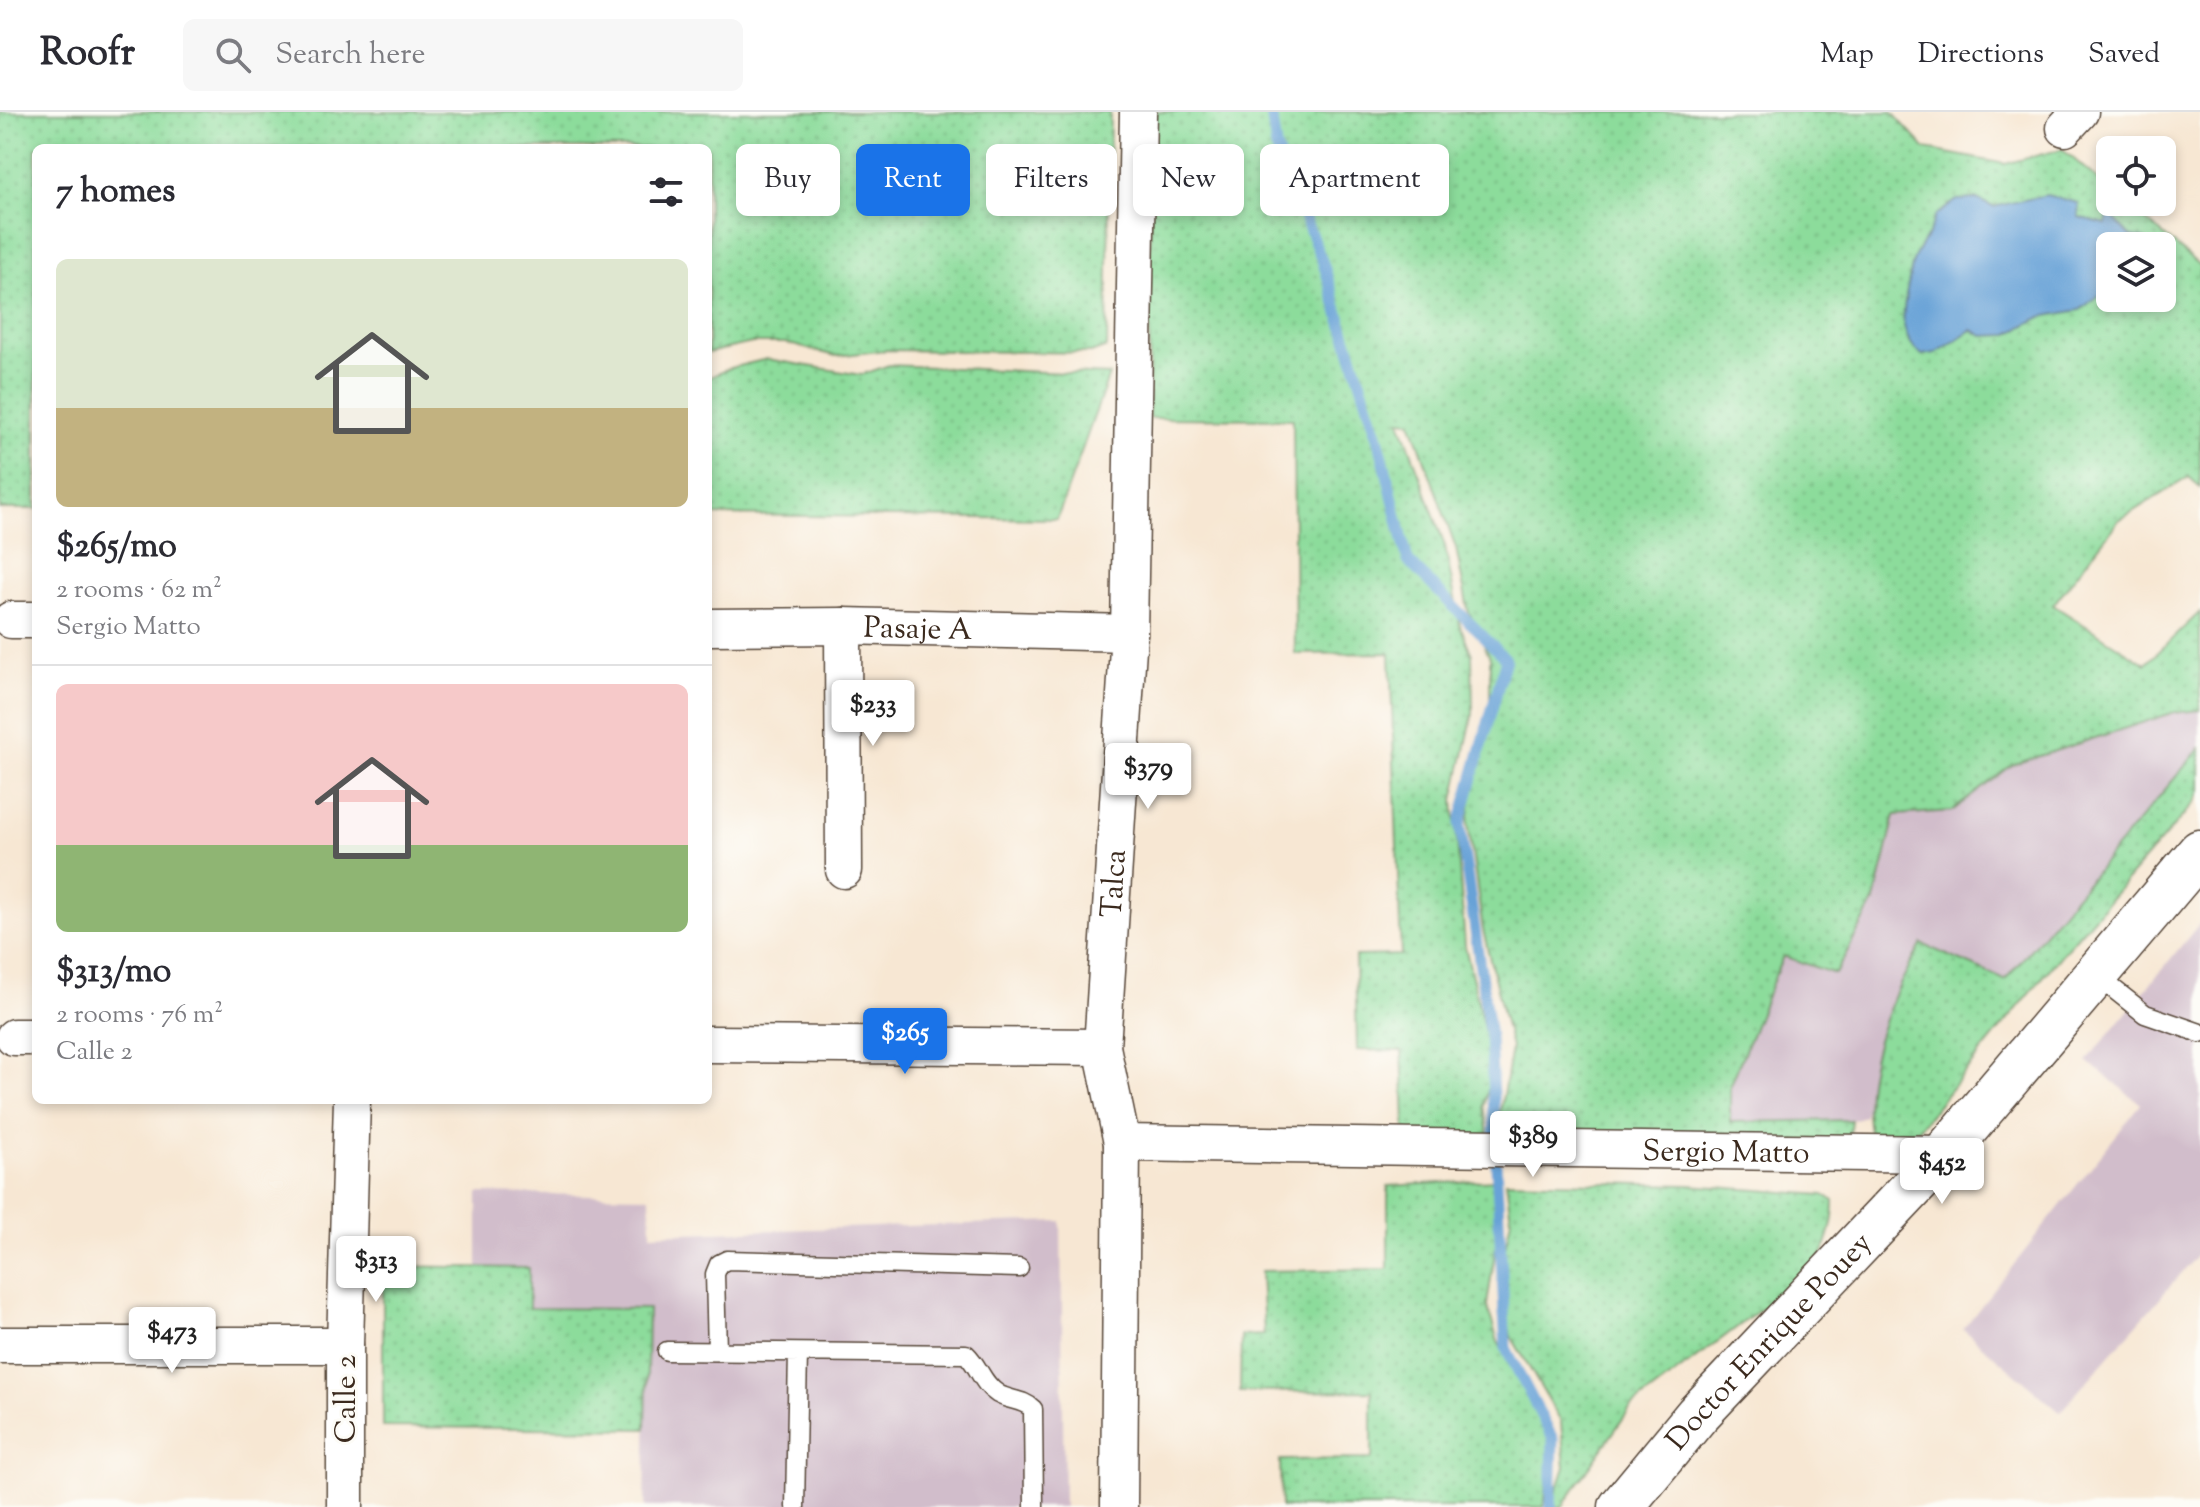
<!DOCTYPE html>
<html lang="en">
<head>
<meta charset="utf-8">
<style>
  :root { --surface:#fff; --page:#f7f7f7; --text:#2b2b33; --muted:#7c7c81; --line:#e1e1e2; --accent:#1a73e8 }
  body { margin:0; font-family:"Sorts Mill Goudy",serif; background:var(--page); color:var(--text); height:100vh; display:flex; flex-direction:column; font-size:30px; white-space:nowrap }
  * { box-sizing:border-box; margin:0 }
  p { font-size:26px; color:var(--muted) }
  .icon { flex:none; width:44px; height:44px; fill:none; stroke:currentColor; stroke-width:2; stroke-linecap:round; stroke-linejoin:round }
  .map { position:relative; flex:1; overflow:hidden }
  .sheet { position:absolute; left:32px; top:32px; width:680px; height:960px; display:flex; flex-direction:column; background:var(--surface); border-radius:12px; box-shadow:0 4px 12px #0003 }
  .sheet>* { flex:none }
  .banner { position:absolute; left:736px; top:32px; width:760px; height:72px; display:flex; gap:16px }
  .fabs { position:absolute; left:2096px; top:24px; display:grid; gap:16px }
  .fabs a { display:grid; place-items:center; width:80px; height:80px; border-radius:12px; background:var(--surface); box-shadow:0 4px 12px #0003; font-size:40px }
  .price { position:absolute; translate:-50% -68px; padding:0 18px; border-radius:8px; background:#fff; color:#222; font-size:26px; line-height:52px; filter:drop-shadow(0 2px 4px #0008) }
  .price::after { content:''; position:absolute; left:50%; top:48px; width:24px; height:18px; margin-left:-12px; background:inherit; clip-path:polygon(0 0,100% 0,50% 100%) }
  .price.current { background:var(--accent); color:#fff }
  ul { padding:0; list-style:none }
  li { display:grid; align-content:center; gap:16px; height:424px; padding:0 24px }
  li+li { border-top:2px solid var(--line) }
  li span { display:grid; place-items:center; height:248px; border-radius:12px; color:#555 }
  li>.icon { margin-inline-start:auto }
  span .icon { width:144px; height:144px; fill:#fffc; stroke-width:1 }
  li b { font-size:34px }
  h2 { display:flex; justify-content:space-between; align-items:center; height:96px; padding:0 24px; font-size:34px }
  .chip { padding:0 28px; border-radius:12px; background:var(--surface); box-shadow:0 4px 12px #0003; font-size:28px; line-height:72px }
  .chip.current { background:var(--accent); color:#fff }
  header { display:flex; align-items:center; gap:48px; box-sizing:border-box; height:112px; padding:0 40px; background:var(--surface); border-bottom:2px solid var(--line) }
  header strong { font-size:38px }
  nav { display:flex; gap:44px; margin-inline-start:auto; font-size:28px }
  .search { width:560px; height:72px; background:var(--page); display:flex; align-items:center; gap:20px; box-sizing:border-box; padding:0 28px; border-radius:12px; color:var(--muted); font-size:30px }
  .map>svg:first-child { display:block }
</style>
</head>
<body>
<header>
<strong>Roofr</strong>
<div class="search"><svg class="icon" aria-label="search" viewBox="0 0 24 24"><circle cx="10" cy="10" r="6"/><path d="M15 15l6 6"/></svg>Search here</div>
<nav><a>Map</a><a>Directions</a><a>Saved</a></nav>
</header>
<div class="map">
<svg width="2200" height="1395" viewBox="0 0 2200 1395">
  <defs>
    <pattern id="grass-dots" width="8" height="8" patternUnits="userSpaceOnUse" patternTransform="scale(2)"><rect width="8" height="8" fill="#8cdc9b"/><path d="M2 2h.1M6 6h.1" fill="none" stroke="#7abd85" stroke-width="1.8" stroke-linecap="round"/></pattern>
  </defs>
  <rect width="100%" height="100%" fill="#fdfcf7"/>
  <filter id="ink" filterUnits="userSpaceOnUse"><feTurbulence type="fractalNoise" baseFrequency=".0125" numOctaves="2"/><feDisplacementMap in="SourceGraphic" scale="16" xChannelSelector="R" yChannelSelector="G"/><feConvolveMatrix kernelMatrix="1 2 1 2 8 2 1 2 1" color-interpolation-filters="sRGB"/></filter>
  <filter id="wash" filterUnits="userSpaceOnUse"><feTurbulence type="fractalNoise" baseFrequency=".006" numOctaves="4" result="noise"/><feDisplacementMap in="SourceGraphic" scale="32" xChannelSelector="R" yChannelSelector="G"/><feGaussianBlur stdDeviation="1.8" result="paint"/><feColorMatrix in="noise" values="0 0 0 0 0 0 0 0 0 0 0 0 0 0 0 0 0 1.4 0 .05"/><feComposite in="paint" operator="in"/></filter>
  <g filter="url(#wash)">
    <rect width="100%" height="100%" fill="#f7e7d3"/>
    <path fill="#d1bdcb" d="M2200 598V636L2004 869 1923 833 1880 921 1865 1004 1851 1008 1730 1011V975L1783 843 1834 862 1875 788 1895 703 1952 699 2012 653 2172 601Z
      M2200 811V1140L2060 1300 1963 1217 2141 992 2087 949Z
      M478 1081 650 1084 651 1122 1061 1109 1064 1395H645L648 1197 529 1196 478 1156Z"/>
    <path fill="url(#grass-dots)" stroke="#64835c" stroke-width="2" fill-rule="evenodd" d="M0 0H1110L1107 235 1091 241 887 238 836 244 785 231H752L708 241V36H36V397H0Z
      M1151 0H1892L1926 37 2005 52 2062 37 2110 78V90H2124L2200 154V375L2189 365 2119 408 2053 493 2146 552 2200 500V598L2172 601 2012 653 1952 699 1895 703 1875 788 1835 862 1783 844 1730 975V1010L1851 1008 1847 1039 1497 1018 1511 936 1483 818 1468 711 1477 644 1490 600V545L1468 498 1456 436 1411 309 1400 308 1445 434 1460 513 1472 543 1473 602 1454 688 1465 834 1493 956 1484 994 1490 1036 1406 1034 1402 939 1357 938 1355 844 1401 843 1390 541 1295 542 1293 307 1149 306ZM2110 134H2162V186H2110Z
      M767 247 861 263 889 253 1109 263 1057 407 708 403V266L730 256Z
      M2200 636V678L2195 690 2062 842 1909 1028 1871 1031C1856 965 1888 889 1922 832L2005 868Z
      M1495 1068 1501 1101 1487 1193 1498 1230 1544 1308 1551 1339 1544 1395H1281L1280 1348 1372 1347V1279L1240 1280 1241 1224 1264 1223 1261 1159 1388 1157V1074Z
      M1506 1069 1689 1073 1824 1083 1834 1089C1834 1115 1827 1137 1813 1158L1631 1295 1562 1395 1552 1394 1565 1355 1561 1310 1511 1224 1501 1184 1502 1151 1511 1107Z
      M383 1154 529 1156V1196L648 1197 646 1317 383 1315Z"/>
    <path fill="#67a2d7" stroke="#51667a" stroke-width="2" d="M2046 83 2079 91 2078 105 2106 112 2109 100 2130 124 2146 128 2149 134H2110V168L2106 167 2103 180 2080 198 2041 205 2007 223 1983 224 1972 218 1936 241 1922 243C1896 222 1903 198 1909 168 1911 161 1912 150 1915 144 1923 128 1930 124 1935 104L1957 88 1977 87 1993 95Z"/>
    <g fill="none" stroke-linecap="round" stroke-linejoin="round">
      <path stroke="#67a2d7" stroke-width="11" d="M1271 0 1276 36 1323 151 1378 325 1408 449 1506 547 1460 712 1490 925 1495 1022
        M1496 1052 1506 1236 1553 1327 1551 1395"/>
    </g>
  </g>
  <g filter="url(#ink)">
    <g fill="none" stroke-linecap="round" stroke-linejoin="round">
      <g stroke="#574639" stroke-width="21">
        <path id="service" d="M2096 863 2145 902 2200 921
          M667 1239 966 1242C979 1254 982 1272 998 1282 1010 1289 1023 1287 1033 1297L1034 1395
          M717 1239 715 1162 719 1152 727 1148 1019 1156
          M795 1395 798 1241"/>
      </g>
      <g stroke="#574639" stroke-width="39">
        <g id="minor">
          <path d="M2065 16 2080 0"/>
          <path d="M11 508H36"/>
          <path d="M843 514 844 758"/>
          <path id="s1" d="M708 515 843 514 1129 521"/>
          <path d="M14 925H36"/>
          <path d="M708 932 1102 935"/>
          <path id="s2" d="M1122 1031 1944 1042"/>
          <path d="M0 1233H345"/>
          <path d="M345 1395V1233L352 988"/>
          <path id="s3" d="M1119 1395 1122 1031 1102 935 1129 521 1138 0"/>
        </g>
      </g>
      <g stroke="#574639" stroke-width="47">
        <g id="tertiary">
          <path id="s4" d="M1621 1395 1697 1303 1944 1042 2200 740"/>
        </g>
      </g>
      <use href="#service" stroke="#fff" stroke-width="18"/>
      <use href="#minor" stroke="#fff" stroke-width="36"/>
      <use href="#tertiary" stroke="#fff" stroke-width="44"/>
    </g>
  </g>
  <g text-anchor="middle" stroke-width="6" stroke-linejoin="round" paint-order="stroke">
    <g font-size="30" fill="#3b2a1e" stroke="#fdfcf7">
      <text dy="10" stroke="none"><textPath href="#s1" startOffset="210">Pasaje A</textPath></text>
      <text dy="10" stroke="none"><textPath href="#s3" startOffset="626">Talca</textPath></text>
      <text dy="10" stroke="none"><textPath href="#s2" startOffset="604">Sergio Matto</textPath></text>
      <text dy="10" stroke="none"><textPath href="#s4" startOffset="222">Doctor Enrique Pouey</textPath></text>
      <text transform="translate(345 1287) rotate(-90)" y="10">Calle 2</text>
    </g>
  </g>
</svg>
<div class="fabs">
<a><svg class="icon" aria-label="locate" viewBox="0 0 24 24"><circle cx="12" cy="12" r="6"/><path d="M12 2v4M12 18v4M2 12h4M18 12h4"/></svg></a>
<a><svg class="icon" aria-label="layers" viewBox="0 0 24 24"><path d="M12 4l9 5-9 5-9-5zM3 14l9 5 9-5"/></svg></a>
</div>
<b class="price" style="left:873px;top:636px">$233</b>
<b class="price" style="left:1148px;top:699px">$379</b>
<b class="price current" style="left:905px;top:964px">$265</b>
<b class="price" style="left:1533px;top:1067px">$389</b>
<b class="price" style="left:1942px;top:1094px">$452</b>
<b class="price" style="left:376px;top:1192px">$313</b>
<b class="price" style="left:172px;top:1263px">$473</b>
<div class="banner">
<a class="chip">Buy</a>
<a class="chip current">Rent</a>
<a class="chip">Filters</a>
<a class="chip">New</a>
<a class="chip">Apartment</a>
</div>
<section class="sheet">
<h2>7 homes<svg class="icon" aria-label="filters" viewBox="0 0 24 24"><path d="M4 7h16M4 17h16"/><circle cx="9" cy="7" r="2"/><circle cx="15" cy="17" r="2"/></svg></h2>
<ul>
<li><span style="background:linear-gradient(#dfe7d0 60%,#c2b280 0)"><svg class="icon" aria-label="home" viewBox="0 0 24 24"><path d="M3 11l9-7 9 7M6 9v11h12V9"/></svg></span><div><b>$265/mo</b><p>2 rooms · 62 m²</p><p>Sergio Matto</p></div></li>
<li><span style="background:linear-gradient(#f6c9c9 65%,#8fb573 0)"><svg class="icon" aria-label="home" viewBox="0 0 24 24"><path d="M3 11l9-7 9 7M6 9v11h12V9"/></svg></span><div><b>$313/mo</b><p>2 rooms · 76 m²</p><p>Calle 2</p></div></li>
</ul>
</section>
</div>
</body>
</html>
